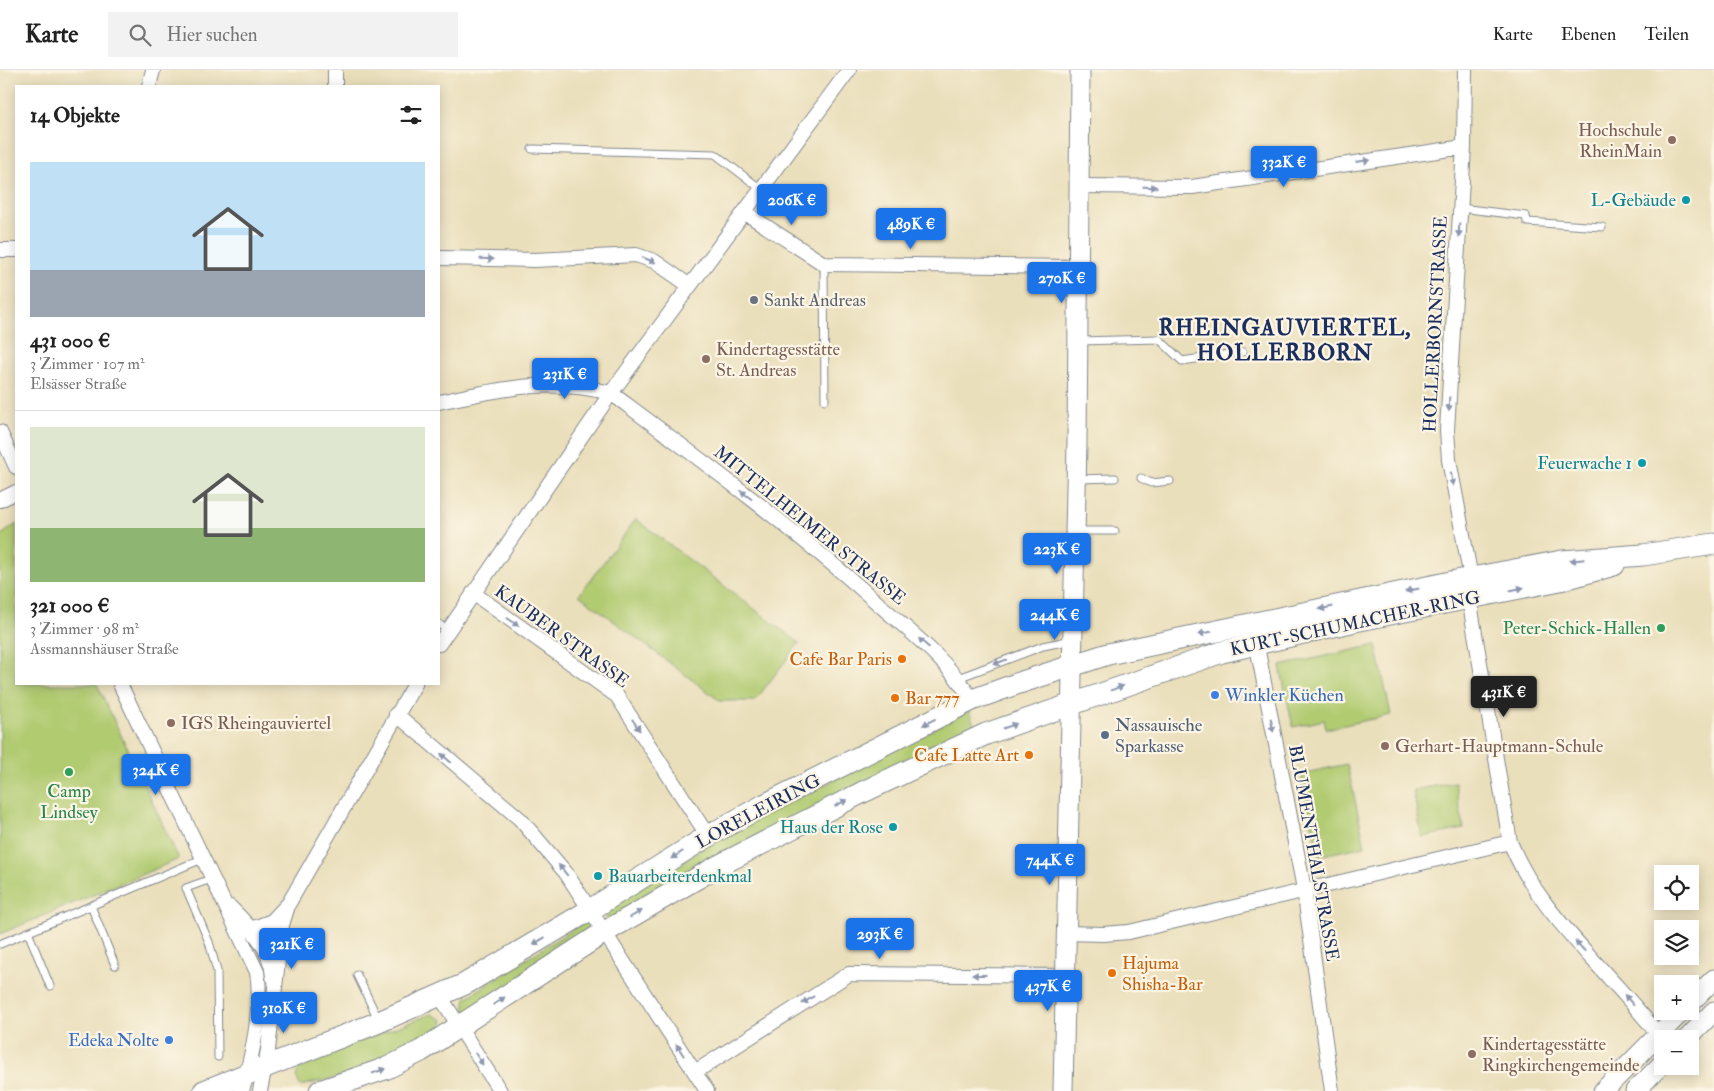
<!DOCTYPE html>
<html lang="de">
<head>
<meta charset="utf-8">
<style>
  :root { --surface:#fff; --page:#f2f2f2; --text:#222; --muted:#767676; --line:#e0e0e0; --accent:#1a73e8 }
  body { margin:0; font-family:"IM FELL Double Pica",serif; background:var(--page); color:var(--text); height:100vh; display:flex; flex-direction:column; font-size:19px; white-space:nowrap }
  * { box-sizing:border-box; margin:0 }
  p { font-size:16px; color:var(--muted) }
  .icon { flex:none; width:28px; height:28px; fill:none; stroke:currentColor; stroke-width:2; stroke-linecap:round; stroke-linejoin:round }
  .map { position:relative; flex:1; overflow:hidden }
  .sheet { position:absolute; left:15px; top:15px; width:425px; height:600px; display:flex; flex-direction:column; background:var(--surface); border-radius:0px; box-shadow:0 2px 12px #0003 }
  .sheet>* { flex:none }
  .tools { position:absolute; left:1654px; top:795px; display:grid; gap:10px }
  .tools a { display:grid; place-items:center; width:45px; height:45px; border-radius:0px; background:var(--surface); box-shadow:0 2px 12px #0003; font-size:25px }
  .price { position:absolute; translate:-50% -42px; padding:0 11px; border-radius:5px; background:var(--accent); color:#fff; font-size:16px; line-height:32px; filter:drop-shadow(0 1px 2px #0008) }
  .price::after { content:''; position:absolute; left:50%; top:30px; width:15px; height:11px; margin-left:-8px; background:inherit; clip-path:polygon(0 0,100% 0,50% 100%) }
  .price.active { background:#222; color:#fff }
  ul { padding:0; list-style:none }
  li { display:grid; align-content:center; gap:10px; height:265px; padding:0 15px }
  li+li { border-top:1px solid var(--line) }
  li span { display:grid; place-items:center; height:155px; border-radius:0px; color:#555 }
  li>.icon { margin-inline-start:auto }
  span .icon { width:90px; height:90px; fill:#fffc; stroke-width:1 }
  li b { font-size:21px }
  h2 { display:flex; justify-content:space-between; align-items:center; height:60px; padding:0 15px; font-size:21px }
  header { display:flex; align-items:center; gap:30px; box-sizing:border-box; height:70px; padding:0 25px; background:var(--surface); border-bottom:1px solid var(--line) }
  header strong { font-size:24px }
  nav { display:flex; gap:28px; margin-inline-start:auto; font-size:18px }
  .search { width:350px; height:45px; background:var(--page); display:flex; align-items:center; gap:12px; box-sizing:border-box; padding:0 18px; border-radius:0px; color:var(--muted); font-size:19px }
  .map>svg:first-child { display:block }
</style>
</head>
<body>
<header>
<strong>Karte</strong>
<div class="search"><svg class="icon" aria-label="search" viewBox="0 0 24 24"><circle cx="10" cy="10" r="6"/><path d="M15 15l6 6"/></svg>Hier suchen</div>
<nav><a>Karte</a><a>Ebenen</a><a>Teilen</a></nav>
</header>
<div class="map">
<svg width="1714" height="1021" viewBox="0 0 1714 1021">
  <rect width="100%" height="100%" fill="#fcf5e5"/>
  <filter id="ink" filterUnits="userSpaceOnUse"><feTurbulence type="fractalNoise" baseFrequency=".02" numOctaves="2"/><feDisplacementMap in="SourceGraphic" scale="10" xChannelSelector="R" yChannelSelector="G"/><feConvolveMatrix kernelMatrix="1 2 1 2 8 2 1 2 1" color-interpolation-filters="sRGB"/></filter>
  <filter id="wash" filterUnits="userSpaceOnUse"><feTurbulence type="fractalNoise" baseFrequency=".0096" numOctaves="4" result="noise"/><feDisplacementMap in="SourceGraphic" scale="20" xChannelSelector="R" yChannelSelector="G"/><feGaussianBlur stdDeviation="1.12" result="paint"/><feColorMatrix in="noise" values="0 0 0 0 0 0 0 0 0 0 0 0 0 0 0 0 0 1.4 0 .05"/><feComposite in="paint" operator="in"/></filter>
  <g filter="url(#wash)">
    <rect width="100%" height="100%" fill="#eadfbb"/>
    <path fill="#b1cb71" stroke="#667d68" d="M636 449 799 573 755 631H720L579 525Z
      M16 454V614H97L179 789 0 864V466Z
      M1376 575 1391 645 1326 659 1324 650 1293 657 1280 596Z
      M969 641 977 662 614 851 606 848 608 838 713 772Z
      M1347 694 1365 776 1319 786 1301 704Z
      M1455 712 1464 759 1422 767 1413 720Z
      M584 852 595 855 594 865 474 943 464 940 466 928Z
      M431 944 443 950 439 965 343 1006 300 1016 296 1006 301 994Z"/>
  </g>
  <g filter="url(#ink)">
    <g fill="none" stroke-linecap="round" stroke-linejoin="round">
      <g stroke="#82878c" stroke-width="9">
        <path id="service" d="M532 79 715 84 761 119
          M1460 138 1526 146 1527 152 1602 157
          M824 194 825 330
          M1078 271 1159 269 1182 291 1243 282
          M1141 408 1151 413 1170 411
          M1077 409 1115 408
          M1075 461H1115
          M439 554 447 560
          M958 608 1043 576 1072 570
          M211 809 186 818 209 872 217 901 218 987
          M91 836 115 895
          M28 862 50 916
          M0 874 202 789
          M357 905 378 949"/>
      </g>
      <g stroke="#82878c" stroke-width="16">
        <path id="minor" d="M1465 0 1464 77 1447 360 1449 390 1471 508
          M149 16 153 0
          M335 16V0
          M1079 116 1192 117 1464 77
          M744 142 824 194 1079 197
          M0 180H16
          M439 188 535 190 636 185 654 191 690 216
          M439 332C501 319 548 307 611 323 701 390 791 456 874 530 910 562 947 589 972 630
          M0 362 16 397
          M0 430 16 422
          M473 523 617 626 708 766
          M1469 528 1510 772C1532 827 1573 867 1611 910 1628 928 1643 946 1659 965L1662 972
          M1255 566 1304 819 1332 1021
          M439 574 611 323 849 0
          M120 614 257 902C263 937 252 987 242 1021
          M396 644 520 749 566 803 707 1021
          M230 837C250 857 271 877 273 907
          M251 859 272 851 289 833 415 614
          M1066 863 1103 864 1129 862 1510 772
          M440 926 500 1021
          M695 1002 849 904 1065 906
          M260 1021 268 980 282 855 287 839"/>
      </g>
      <g stroke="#82878c" stroke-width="21">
        <path id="secondary" d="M1690 933 1714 909
          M1687 969 1714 941
          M1063 1021 1077 373 1080 0
          M1603 1021 1682 941
          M1635 1021 1662 994"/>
      </g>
      <g stroke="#82878c" stroke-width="23">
        <path id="primary" d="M204 1021 379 952 465 914 590 840 708 766 764 735 972 630 1019 613 1108 584 1451 512 1562 491 1643 485 1714 474
          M320 1021 387 998 421 981 603 863 718 796 863 722 986 664 1222 582 1355 551 1565 509 1614 495"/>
      </g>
      <use href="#service" stroke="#fff" stroke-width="7"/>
      <use href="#minor" stroke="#fff" stroke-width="14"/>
      <use href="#secondary" stroke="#fff" stroke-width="19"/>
      <use href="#primary" stroke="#fff" stroke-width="21"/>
    </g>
    <defs><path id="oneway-solid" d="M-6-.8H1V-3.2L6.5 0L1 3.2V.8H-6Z" transform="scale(1.25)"/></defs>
    <g fill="#8d97ae">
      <use href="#oneway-solid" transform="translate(1363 91) rotate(-8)"/>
      <use href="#oneway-solid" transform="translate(1150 117) rotate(1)"/>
      <use href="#oneway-solid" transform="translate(1459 160) rotate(93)"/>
      <use href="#oneway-solid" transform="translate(487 189) rotate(1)"/>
      <use href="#oneway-solid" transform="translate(649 190) rotate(22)"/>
      <use href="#oneway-solid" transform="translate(1449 334) rotate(93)"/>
      <use href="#oneway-solid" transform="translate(1452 409) rotate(80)"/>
      <use href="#oneway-solid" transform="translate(746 425) rotate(-143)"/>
      <use href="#oneway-solid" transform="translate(1577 490) rotate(174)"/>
      <use href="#oneway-solid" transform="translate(1517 519) rotate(-12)"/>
      <use href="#oneway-solid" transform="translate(1412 520) rotate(168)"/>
      <use href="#oneway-solid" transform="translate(1326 538) rotate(168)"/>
      <use href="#oneway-solid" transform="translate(513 552) rotate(35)"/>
      <use href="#oneway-solid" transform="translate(1205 563) rotate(168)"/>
      <use href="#oneway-solid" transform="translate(924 573) rotate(-139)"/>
      <use href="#oneway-solid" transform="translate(1000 592) rotate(159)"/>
      <use href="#oneway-solid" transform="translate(1117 618) rotate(-20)"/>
      <use href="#oneway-solid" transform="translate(929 652) rotate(153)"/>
      <use href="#oneway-solid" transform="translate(636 655) rotate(57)"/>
      <use href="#oneway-solid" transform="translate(1272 655) rotate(79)"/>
      <use href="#oneway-solid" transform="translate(1010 656) rotate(-19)"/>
      <use href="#oneway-solid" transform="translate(446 688) rotate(-139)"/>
      <use href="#oneway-solid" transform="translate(841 733) rotate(-27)"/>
      <use href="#oneway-solid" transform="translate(677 785) rotate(148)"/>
      <use href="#oneway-solid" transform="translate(563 800) rotate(-129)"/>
      <use href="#oneway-solid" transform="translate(636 844) rotate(-30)"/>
      <use href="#oneway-solid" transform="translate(539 871) rotate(149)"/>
      <use href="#oneway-solid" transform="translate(1580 876) rotate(-133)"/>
      <use href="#oneway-solid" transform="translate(979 905) rotate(-180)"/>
      <use href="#oneway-solid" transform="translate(808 930) rotate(148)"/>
      <use href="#oneway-solid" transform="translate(1629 930) rotate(-131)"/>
      <use href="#oneway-solid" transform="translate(499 931) rotate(-33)"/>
      <use href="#oneway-solid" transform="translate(680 980) rotate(-123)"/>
      <use href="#oneway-solid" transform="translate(479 989) rotate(57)"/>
      <use href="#oneway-solid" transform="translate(379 1001) rotate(-21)"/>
    </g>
  </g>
  <g fill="#8d6e63" stroke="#fcf5e5" stroke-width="2">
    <circle cx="1672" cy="70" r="5"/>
    <circle cx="706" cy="289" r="5"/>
    <circle cx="171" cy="653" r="5"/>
    <circle cx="1385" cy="676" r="5"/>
    <circle cx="1472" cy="984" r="5"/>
  </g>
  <g fill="#0f9aa8" stroke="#fcf5e5" stroke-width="2">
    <circle cx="1686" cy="130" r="5"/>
    <circle cx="1642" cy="393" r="5"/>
    <circle cx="893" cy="757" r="5"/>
    <circle cx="598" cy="806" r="5"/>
  </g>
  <circle fill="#6b7280" stroke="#fcf5e5" stroke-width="2" cx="754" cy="230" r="5"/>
  <g fill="#2e9e5b" stroke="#fcf5e5" stroke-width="2">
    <circle cx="1661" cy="558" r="5"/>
    <circle cx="69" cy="702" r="5"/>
  </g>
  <g fill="#e8710a" stroke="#fcf5e5" stroke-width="2">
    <circle cx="902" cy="589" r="5"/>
    <circle cx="895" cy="628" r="5"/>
    <circle cx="1029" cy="685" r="5"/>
    <circle cx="1112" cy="903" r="5"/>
  </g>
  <g fill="#3f7fe0" stroke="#fcf5e5" stroke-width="2">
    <circle cx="1215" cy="625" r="5"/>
    <circle cx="169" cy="970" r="5"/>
  </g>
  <circle fill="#5c6f8a" stroke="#fcf5e5" stroke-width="2" cx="1105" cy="665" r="5"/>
  <g text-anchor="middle" stroke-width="4.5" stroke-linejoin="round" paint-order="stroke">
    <g font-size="18" fill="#785e54" stroke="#fcf5e5" text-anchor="start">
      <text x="1662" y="66" text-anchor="end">Hochschule<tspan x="1662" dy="21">RheinMain</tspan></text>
      <text x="716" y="285">Kindertagesstätte<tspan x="716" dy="21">St. Andreas</tspan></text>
      <text x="181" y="659">IGS Rheingauviertel</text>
      <text x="1395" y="682">Gerhart-Hauptmann-Schule</text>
      <text x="1482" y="980">Kindertagesstätte<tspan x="1482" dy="21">Ringkirchengemeinde</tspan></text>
    </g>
    <g font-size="18" fill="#0d838f" stroke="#fcf5e5" text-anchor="end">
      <text x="1676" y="136">L-Gebäude</text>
      <text x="1632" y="399">Feuerwache 1</text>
      <text x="883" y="763">Haus der Rose</text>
      <text x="608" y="812" text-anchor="start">Bauarbeiterdenkmal</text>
    </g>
    <g font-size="18" fill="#5b616d" stroke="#fcf5e5" text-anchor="start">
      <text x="764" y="236">Sankt Andreas</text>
    </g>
    <g font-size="18" fill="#1b2f5e" stroke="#fcf5e5">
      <text transform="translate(1435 254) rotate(-87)" y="6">HOLLERBORNSTRASSE</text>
      <text transform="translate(810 455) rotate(39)" y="6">MITTELHEIMER STRASSE</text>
      <text transform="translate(1355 553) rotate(-12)" y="6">KURT-SCHUMACHER-RING</text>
      <text transform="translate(562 566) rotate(36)" y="6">KAUBER STRASSE</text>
      <text transform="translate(758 741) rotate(-28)" y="6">LORELEIRING</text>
      <text transform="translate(1314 783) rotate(80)" y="6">BLUMENTHALSTRASSE</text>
    </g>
    <g font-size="18" fill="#27864d" stroke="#fcf5e5" text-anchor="end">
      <text x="1651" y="564">Peter-Schick-Hallen</text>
      <text x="69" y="727" text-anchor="middle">Camp<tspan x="69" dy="21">Lindsey</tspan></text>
    </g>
    <g font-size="18" fill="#c56008" stroke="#fcf5e5" text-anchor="end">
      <text x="892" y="595">Cafe Bar Paris</text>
      <text x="905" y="634" text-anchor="start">Bar 777</text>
      <text x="1019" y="691">Cafe Latte Art</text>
      <text x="1122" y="899" text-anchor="start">Hajuma<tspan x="1122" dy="21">Shisha-Bar</tspan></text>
    </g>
    <g font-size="18" fill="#366cbe" stroke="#fcf5e5" text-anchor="start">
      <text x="1225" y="631">Winkler Küchen</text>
      <text x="159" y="976" text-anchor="end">Edeka Nolte</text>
    </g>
    <g font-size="18" fill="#4e5e75" stroke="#fcf5e5" text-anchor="start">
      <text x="1115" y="661">Nassauische<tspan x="1115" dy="21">Sparkasse</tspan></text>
    </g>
    <g font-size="22" font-weight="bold" letter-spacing="1" fill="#1b2f5e" stroke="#fcf5e5">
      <text x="1285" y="265">RHEINGAUVIERTEL,<tspan x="1285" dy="25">HOLLERBORN</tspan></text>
    </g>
  </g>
</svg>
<div class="tools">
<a><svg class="icon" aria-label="locate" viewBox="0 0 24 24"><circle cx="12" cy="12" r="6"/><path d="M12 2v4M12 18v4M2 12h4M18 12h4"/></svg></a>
<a><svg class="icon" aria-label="layers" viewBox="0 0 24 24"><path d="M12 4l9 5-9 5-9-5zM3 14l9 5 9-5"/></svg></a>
<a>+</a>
<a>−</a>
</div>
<b class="price" style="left:1284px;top:118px">332K €</b>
<b class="price" style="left:792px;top:156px">206K €</b>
<b class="price" style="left:911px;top:180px">489K €</b>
<b class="price" style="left:1062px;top:234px">270K €</b>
<b class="price" style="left:565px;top:330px">231K €</b>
<b class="price" style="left:1057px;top:505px">223K €</b>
<b class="price" style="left:1055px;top:571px">244K €</b>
<b class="price active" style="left:1504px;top:648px">431K €</b>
<b class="price" style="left:156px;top:726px">324K €</b>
<b class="price" style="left:1050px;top:816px">744K €</b>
<b class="price" style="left:880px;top:890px">293K €</b>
<b class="price" style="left:292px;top:900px">321K €</b>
<b class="price" style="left:1048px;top:942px">437K €</b>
<b class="price" style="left:284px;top:964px">310K €</b>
<section class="sheet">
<h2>14 Objekte<svg class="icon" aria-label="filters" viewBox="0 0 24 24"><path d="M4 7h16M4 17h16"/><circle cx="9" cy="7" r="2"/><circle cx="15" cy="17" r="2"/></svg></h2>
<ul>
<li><span style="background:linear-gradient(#bfe0f5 70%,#9aa5b1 0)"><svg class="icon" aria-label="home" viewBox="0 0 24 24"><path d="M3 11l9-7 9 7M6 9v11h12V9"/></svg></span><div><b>431 000 €</b><p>3 Zimmer · 107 m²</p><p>Elsässer Straße</p></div></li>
<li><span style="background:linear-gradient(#dfe7d0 65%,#8fb573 0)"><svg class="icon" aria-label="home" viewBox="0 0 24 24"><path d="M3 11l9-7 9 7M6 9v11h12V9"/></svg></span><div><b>321 000 €</b><p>3 Zimmer · 98 m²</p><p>Assmannshäuser Straße</p></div></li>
</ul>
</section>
</div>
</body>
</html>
